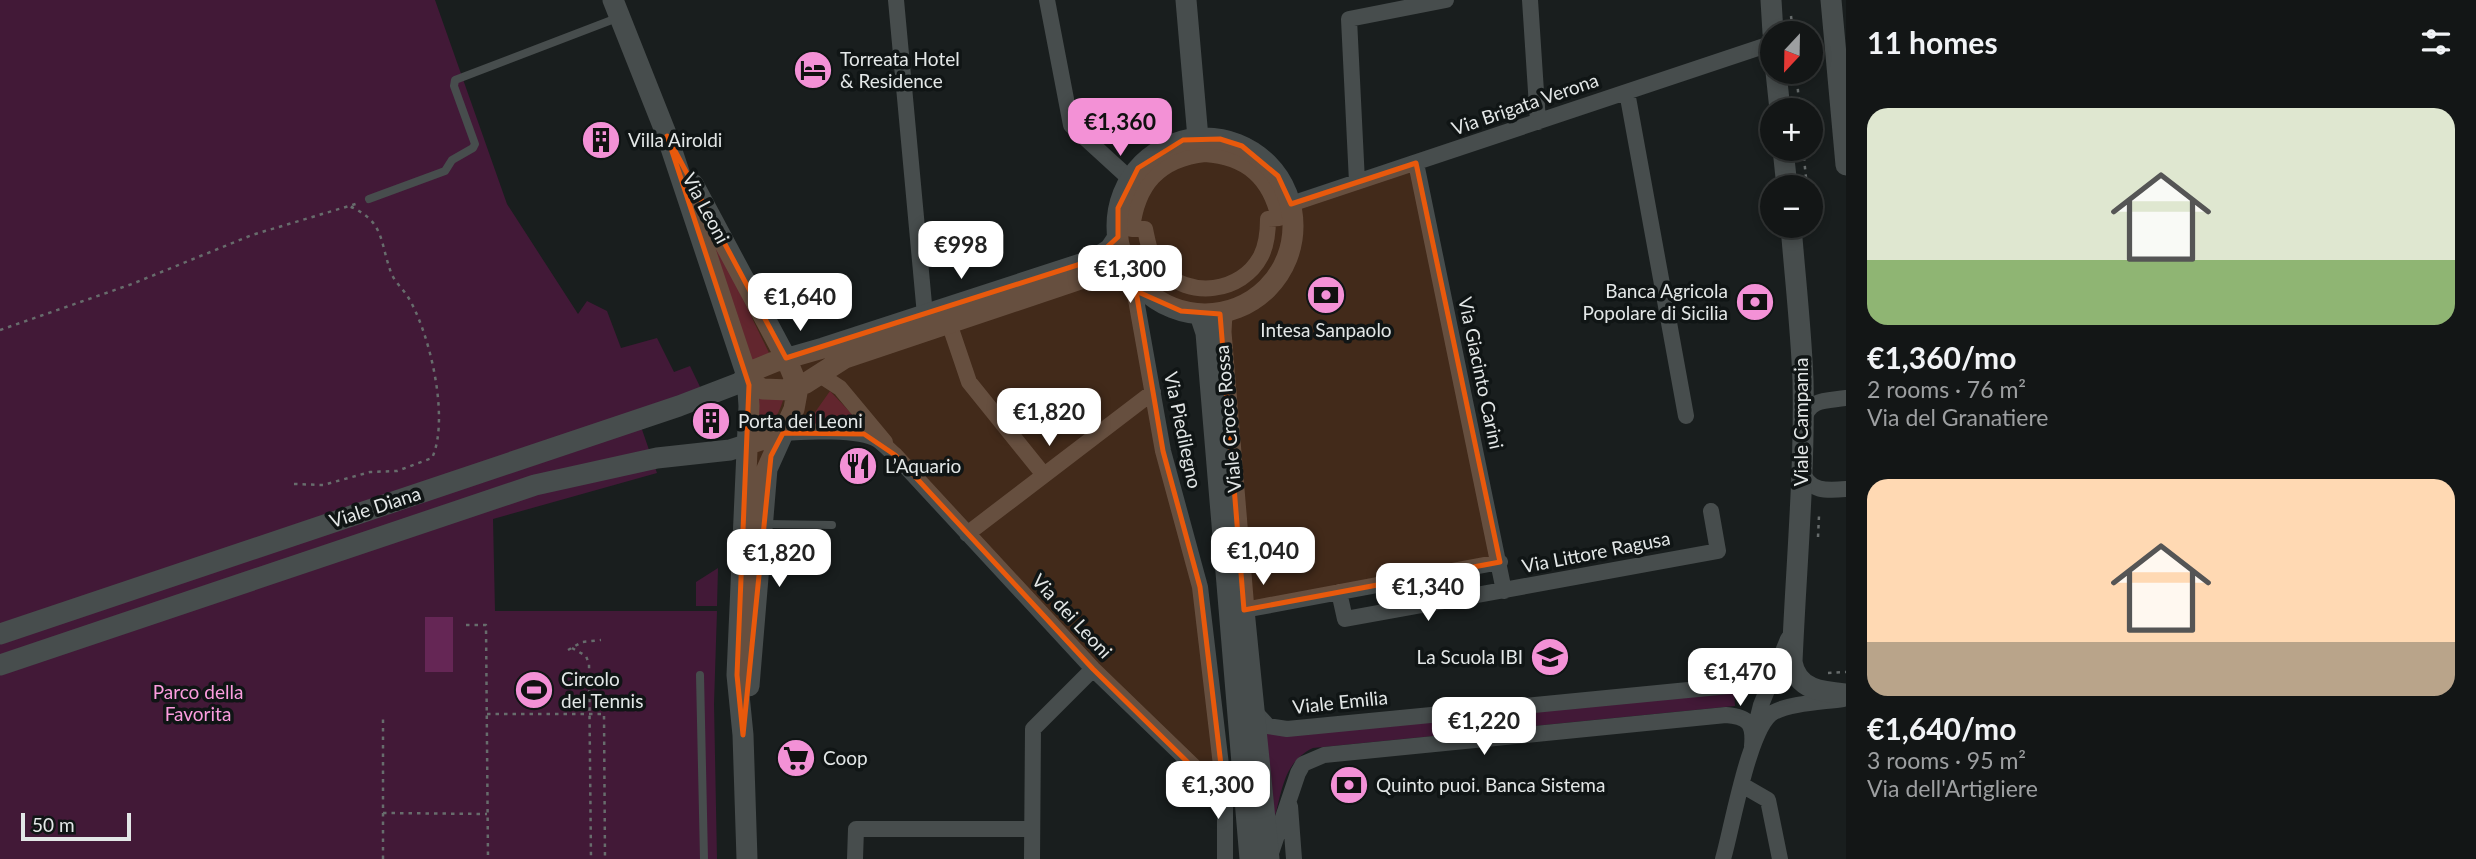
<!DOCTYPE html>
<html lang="en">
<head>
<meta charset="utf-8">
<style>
  :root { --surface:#131616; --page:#202323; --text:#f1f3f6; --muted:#9d9fa1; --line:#323535; --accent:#f391d6 }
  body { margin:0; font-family:Lato,sans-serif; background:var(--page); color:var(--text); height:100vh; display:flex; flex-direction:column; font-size:26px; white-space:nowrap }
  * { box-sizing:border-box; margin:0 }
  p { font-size:23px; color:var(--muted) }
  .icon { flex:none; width:38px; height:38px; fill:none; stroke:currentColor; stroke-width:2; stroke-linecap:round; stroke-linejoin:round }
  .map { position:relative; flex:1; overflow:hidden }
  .sheet { display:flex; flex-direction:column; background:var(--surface); width:630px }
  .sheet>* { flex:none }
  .needle { width:46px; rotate:202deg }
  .tools { position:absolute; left:1760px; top:21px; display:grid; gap:14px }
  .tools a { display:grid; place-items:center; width:63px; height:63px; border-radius:50%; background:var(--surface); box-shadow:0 4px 10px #0003,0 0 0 2px var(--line); font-size:35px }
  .scale { position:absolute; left:21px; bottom:18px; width:110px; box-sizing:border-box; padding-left:7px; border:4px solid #e3e7e7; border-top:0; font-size:19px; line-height:24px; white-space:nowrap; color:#e3e7e7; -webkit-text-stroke:5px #101515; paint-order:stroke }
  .price { position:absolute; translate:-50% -60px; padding:0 16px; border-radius:14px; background:#fff; color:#222; font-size:23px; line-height:46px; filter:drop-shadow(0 2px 4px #0008) }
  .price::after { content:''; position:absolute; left:50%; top:42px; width:21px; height:16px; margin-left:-10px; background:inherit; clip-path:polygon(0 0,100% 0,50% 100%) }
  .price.current { background:var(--accent); color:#111 }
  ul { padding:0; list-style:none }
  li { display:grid; align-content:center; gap:14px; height:371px; padding:0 21px }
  li span { display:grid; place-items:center; height:217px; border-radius:21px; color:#555 }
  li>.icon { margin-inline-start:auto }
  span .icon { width:126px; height:126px; fill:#fffc; stroke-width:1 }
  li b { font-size:30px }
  h2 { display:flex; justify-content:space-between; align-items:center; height:84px; padding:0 21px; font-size:30px }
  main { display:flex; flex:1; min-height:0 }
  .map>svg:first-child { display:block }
</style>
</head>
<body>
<main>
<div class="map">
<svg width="1846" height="859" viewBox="0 0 1846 859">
  <rect width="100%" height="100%" fill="#191e1e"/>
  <path fill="#421937" d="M0 0H435L507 204 578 314 587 301 607 311 621 348 657 338 674 372 690 366 703 393 637 415 657 473 493 519 495 611H717L714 704 717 859H0Z
    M706 223 770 355 752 362Z
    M830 391 865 428 806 425Z
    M758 396 784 397C779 415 773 425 756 434Z
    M718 568 717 606H696V582Z
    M1734 690 1735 706 1313 748C1281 763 1282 796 1272 827L1263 730 1277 735Z"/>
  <path fill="#652655" d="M425 617H453V672H425Z"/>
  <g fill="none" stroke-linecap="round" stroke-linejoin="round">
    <path stroke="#676c6c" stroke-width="2.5" stroke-dasharray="3.5 5" stroke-linecap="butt" d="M1791 16 1793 33
      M1796 72 1800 110
      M1803 149 1807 187
      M0 330 132 284 252 235 359 203
      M294 484 323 485 370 472 397 471 432 458C450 419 430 333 408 297 403 289 396 283 392 275 379 242 386 222 349 206
      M1818 537 1819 516
      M466 625H486L488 859
      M572 648 586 656 589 664 591 859
      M568 650 582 642 601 640
      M1828 673 1846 672
      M487 714H604L605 859
      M383 813 487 814
      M383 859V717"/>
    <path stroke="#474d4d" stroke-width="8" d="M369 199 445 171 452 160 473 148 475 144 454 86 455 80 617 18
      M765 524 832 525
      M700 675 704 859"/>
    <path stroke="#474d4d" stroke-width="16" d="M896 0 925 315
      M1047 0 1071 125 1130 179
      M1530 0 1538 122
      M1627 92 1686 416
      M1205 154C1247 157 1270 178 1279 218L1268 219C1268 232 1267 244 1261 256 1242 293 1188 300 1160 268 1150 257 1148 243 1145 229H1132C1137 185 1159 159 1205 154Z
      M1416 163 1504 591
      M1357 182 1349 19 1446 0
      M1291 204 1773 43
      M1132 277 1163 451 1200 587 1225 799V859
      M949 323 969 382 1044 475
      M820 375 840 388 885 442
      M1803 420C1811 398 1825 401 1846 398
      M783 433C804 431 861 429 878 440 884 444 889 450 895 455L1093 669 1212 784 1225 799
      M1802 470C1808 492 1827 491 1846 489
      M967 534 1153 392
      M1339 592 1345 619 1718 551 1711 511
      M1244 610 1500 562
      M1254 711 1268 726 1287 729 1770 682
      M1755 729 1761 705 1788 639
      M1742 785 1768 800 1780 859
      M1290 806 1294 859
      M1271 853 1298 773 1303 764 1324 755 1726 715C1749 717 1754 724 1752 746
      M855 859 856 829H1032
      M1032 859 1033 729 1093 669
      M1723 859C1732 829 1749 725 1774 712 1791 703 1824 702 1843 699"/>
    <path stroke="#474d4d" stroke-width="21" d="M613 0 667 136 747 376 749 406 737 675 743 735 747 859
      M1186 0 1198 138
      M1771 0 1773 33
      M1831 0 1846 165
      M1776 72 1780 110
      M1117 226a88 88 0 1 1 176 0a88 88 0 1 1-176 0Z
      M1783 149 1787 187
      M693 184 786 358 798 387 794 409 767 469 749 686
      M1791 226C1795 277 1801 328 1803 380 1805 474 1796 568 1792 662 1797 690 1822 692 1846 694
      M1222 313 1221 332 1244 610 1269 859
      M1200 315 1206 333 1250 859
      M747 376 754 385 763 389 789 390 806 383 845 358 1098 273 1109 272 1132 277
      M0 634 679 406 739 383 757 369 774 362 823 348 1093 260 1110 249 1118 237
      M0 665 535 485 657 458 730 450 783 433"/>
  </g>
  <path fill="#e8590c" fill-opacity="0.2" stroke="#e8590c" stroke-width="5" stroke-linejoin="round" d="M667 136 786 358 1093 260 1118 237V208L1138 168 1183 140 1220 139 1242 146 1278 176 1291 204 1416 163 1500 562 1244 610 1220 314 1181 311 1136 291 1163 451 1200 587 1225 799 1093 669 895 455 864 434 783 433 771 456 743 735 737 675 749 385Z"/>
  <defs>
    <g id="hotel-disc" transform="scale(2.0125)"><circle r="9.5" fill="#f391d6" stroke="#101515"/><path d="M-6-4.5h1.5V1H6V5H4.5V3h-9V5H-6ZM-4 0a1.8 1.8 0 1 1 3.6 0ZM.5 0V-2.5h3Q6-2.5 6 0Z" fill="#111"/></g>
    <g id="building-disc" transform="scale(2.0125)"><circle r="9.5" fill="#f391d6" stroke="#101515"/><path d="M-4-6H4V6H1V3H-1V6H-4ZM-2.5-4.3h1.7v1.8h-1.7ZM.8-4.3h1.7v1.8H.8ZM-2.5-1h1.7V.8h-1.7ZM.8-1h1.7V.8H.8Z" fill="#111"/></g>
    <g id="bank-disc" transform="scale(2.0125)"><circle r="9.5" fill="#f391d6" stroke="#101515"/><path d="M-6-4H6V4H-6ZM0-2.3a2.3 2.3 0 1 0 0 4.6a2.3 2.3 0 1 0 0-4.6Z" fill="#111"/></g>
    <g id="restaurant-disc" transform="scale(2.0125)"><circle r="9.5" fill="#f391d6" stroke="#101515"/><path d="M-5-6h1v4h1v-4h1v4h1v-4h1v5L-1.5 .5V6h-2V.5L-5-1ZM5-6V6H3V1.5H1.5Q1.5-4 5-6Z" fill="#111"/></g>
    <g id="school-disc" transform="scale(2.0125)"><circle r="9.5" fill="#f391d6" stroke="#101515"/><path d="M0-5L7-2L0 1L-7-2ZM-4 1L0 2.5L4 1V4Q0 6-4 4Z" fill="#111"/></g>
    <g id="stadium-disc" transform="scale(2.0125)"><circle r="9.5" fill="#f391d6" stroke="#101515"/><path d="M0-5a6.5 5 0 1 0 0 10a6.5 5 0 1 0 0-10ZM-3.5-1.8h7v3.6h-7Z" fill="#111"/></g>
    <g id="supermarket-disc" transform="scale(2.0125)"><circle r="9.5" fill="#f391d6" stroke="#101515"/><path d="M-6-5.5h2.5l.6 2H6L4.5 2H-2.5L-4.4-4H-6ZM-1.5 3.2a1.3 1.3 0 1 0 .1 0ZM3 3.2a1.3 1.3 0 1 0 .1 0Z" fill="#111"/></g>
  </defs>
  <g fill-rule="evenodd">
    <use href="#hotel-disc" x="813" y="70"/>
    <use href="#building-disc" x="601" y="140"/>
    <use href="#bank-disc" x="1326" y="295"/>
    <use href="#bank-disc" x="1755" y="302"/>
    <use href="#building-disc" x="711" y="421"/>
    <use href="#restaurant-disc" x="858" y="466"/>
    <use href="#school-disc" x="1550" y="657"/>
    <use href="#stadium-disc" x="534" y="690"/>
    <use href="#supermarket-disc" x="796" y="758"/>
    <use href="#bank-disc" x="1349" y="785"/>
  </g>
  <g text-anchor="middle" stroke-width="7" stroke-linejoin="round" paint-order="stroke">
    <g font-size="19" fill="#e3e7e7" stroke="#101515" text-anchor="start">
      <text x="840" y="66">Torreata Hotel<tspan x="840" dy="22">&amp; Residence</tspan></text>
      <text x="628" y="147">Villa Airoldi</text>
      <text x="1728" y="298" text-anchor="end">Banca Agricola<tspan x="1728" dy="22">Popolare di Sicilia</tspan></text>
      <text x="1326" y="337" text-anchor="middle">Intesa Sanpaolo</text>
      <text x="738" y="428">Porta dei Leoni</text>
      <text x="885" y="473">L’Aquario</text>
      <text x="1523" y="664" text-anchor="end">La Scuola IBI</text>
      <text x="561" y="686">Circolo<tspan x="561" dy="22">del Tennis</tspan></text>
      <text x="823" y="765">Coop</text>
      <text x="1376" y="792">Quinto puoi. Banca Sistema</text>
    </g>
    <g font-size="19" fill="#e3e7e7" stroke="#101515">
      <text transform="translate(1525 104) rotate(-19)" y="7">Via Brigata Verona</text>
      <text transform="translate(706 208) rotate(62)" y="7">Via Leoni</text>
      <text transform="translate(1481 373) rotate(78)" y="7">Via Giacinto Carini</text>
      <text transform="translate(1228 419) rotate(-95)" y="7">Viale Croce Rossa</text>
      <text transform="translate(1801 422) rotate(-90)" y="7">Viale Campania</text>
      <text transform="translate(1183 430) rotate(78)" y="7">Via Piedilegno</text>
      <text transform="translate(375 507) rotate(-18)" y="7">Viale Diana</text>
      <text transform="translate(1596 552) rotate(-11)" y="7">Via Littore Ragusa</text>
      <text transform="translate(1072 616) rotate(47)" y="7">Via dei Leoni</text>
      <text transform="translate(1340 702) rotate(-6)" y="7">Viale Emilia</text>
    </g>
    <g font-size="19" fill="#fc9ddf" stroke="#101515">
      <text x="198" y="699">Parco della<tspan x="198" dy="22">Favorita</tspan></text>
    </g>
  </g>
</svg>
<div class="tools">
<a><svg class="needle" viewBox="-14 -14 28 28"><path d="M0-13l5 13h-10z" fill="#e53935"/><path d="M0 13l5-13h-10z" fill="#9d9fa1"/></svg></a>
<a>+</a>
<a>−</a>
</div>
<div class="scale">50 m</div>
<b class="price current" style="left:1120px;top:158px">€1,360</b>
<b class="price" style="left:961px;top:281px">€998</b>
<b class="price" style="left:1130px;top:305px">€1,300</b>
<b class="price" style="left:800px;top:333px">€1,640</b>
<b class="price" style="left:1049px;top:448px">€1,820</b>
<b class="price" style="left:1263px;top:587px">€1,040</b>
<b class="price" style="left:779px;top:589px">€1,820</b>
<b class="price" style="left:1428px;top:623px">€1,340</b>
<b class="price" style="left:1740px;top:708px">€1,470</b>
<b class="price" style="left:1484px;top:757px">€1,220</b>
<b class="price" style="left:1218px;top:821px">€1,300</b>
</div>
<section class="sheet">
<h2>11 homes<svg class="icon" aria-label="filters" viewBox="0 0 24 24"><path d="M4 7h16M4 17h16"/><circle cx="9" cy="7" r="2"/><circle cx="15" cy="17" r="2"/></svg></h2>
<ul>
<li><span style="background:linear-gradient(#dfe7d0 70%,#8fb573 0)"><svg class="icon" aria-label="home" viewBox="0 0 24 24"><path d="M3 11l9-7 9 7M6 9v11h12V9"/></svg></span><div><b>€1,360/mo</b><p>2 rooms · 76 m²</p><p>Via del Granatiere</p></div></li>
<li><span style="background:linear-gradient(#ffd9b3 75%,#b9a48a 0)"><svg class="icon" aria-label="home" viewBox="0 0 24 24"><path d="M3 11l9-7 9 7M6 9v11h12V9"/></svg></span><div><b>€1,640/mo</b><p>3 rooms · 95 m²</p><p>Via dell'Artigliere</p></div></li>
</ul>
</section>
</main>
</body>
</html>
